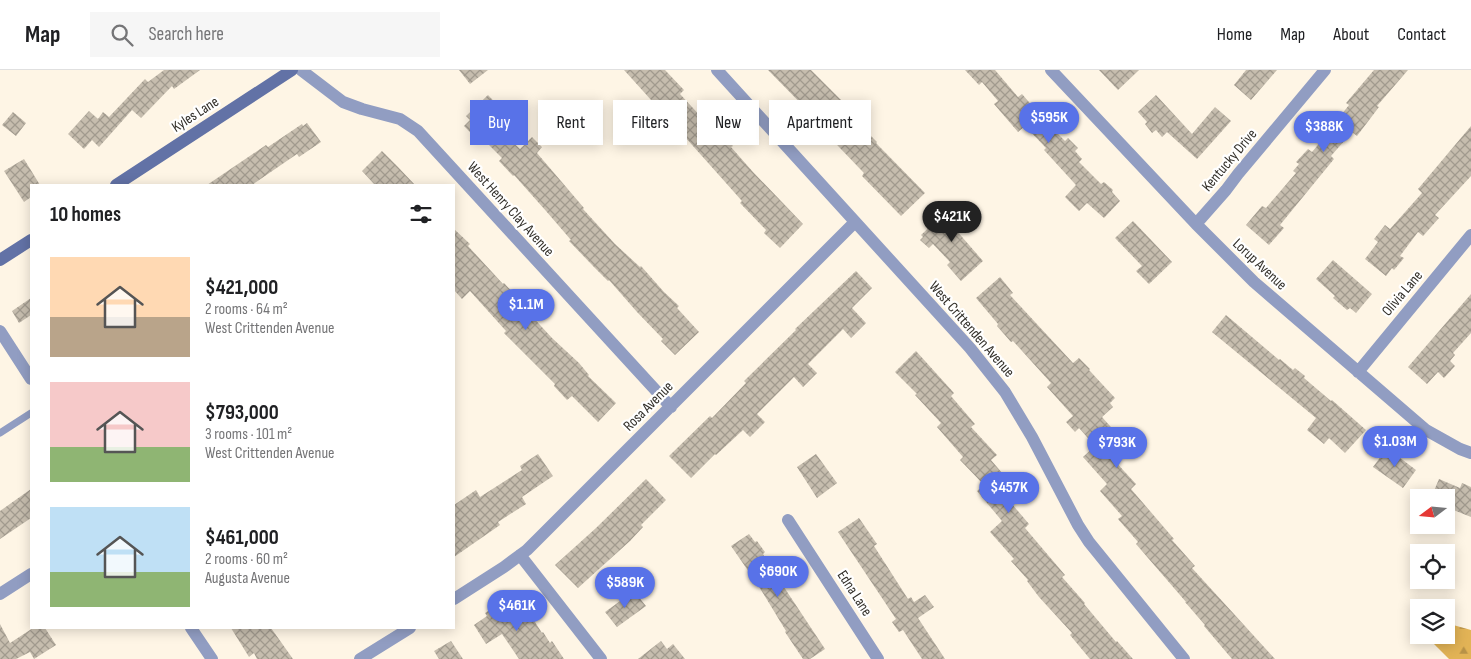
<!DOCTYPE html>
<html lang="en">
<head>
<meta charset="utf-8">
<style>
  :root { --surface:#fff; --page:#f6f6f6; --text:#202124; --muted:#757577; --line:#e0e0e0; --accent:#5872e8 }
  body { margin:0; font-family:"Sofia Sans Condensed",sans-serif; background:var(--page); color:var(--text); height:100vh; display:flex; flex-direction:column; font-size:19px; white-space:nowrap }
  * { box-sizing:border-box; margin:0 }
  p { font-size:16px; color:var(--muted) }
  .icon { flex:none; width:28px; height:28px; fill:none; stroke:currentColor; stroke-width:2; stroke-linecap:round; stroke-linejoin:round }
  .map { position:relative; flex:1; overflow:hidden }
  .side { position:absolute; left:30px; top:114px; width:425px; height:445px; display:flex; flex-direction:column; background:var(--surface); border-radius:0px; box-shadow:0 2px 12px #0003 }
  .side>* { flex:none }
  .top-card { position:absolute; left:470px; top:30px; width:475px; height:45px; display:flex; gap:10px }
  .needle { width:32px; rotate:254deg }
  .buttons { position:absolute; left:1410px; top:419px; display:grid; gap:10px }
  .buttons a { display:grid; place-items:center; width:45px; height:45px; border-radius:0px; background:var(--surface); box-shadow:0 2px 12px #0003; font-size:25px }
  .price { position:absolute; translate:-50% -42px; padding:0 11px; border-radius:18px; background:var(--accent); color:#fff; font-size:16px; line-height:32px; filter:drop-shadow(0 1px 2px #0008) }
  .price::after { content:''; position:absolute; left:50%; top:30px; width:15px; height:11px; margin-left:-8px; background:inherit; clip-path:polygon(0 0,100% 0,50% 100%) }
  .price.current { background:#222; color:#fff }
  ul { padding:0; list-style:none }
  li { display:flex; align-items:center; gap:15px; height:125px; padding:0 20px }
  li span { display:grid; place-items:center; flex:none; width:140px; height:100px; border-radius:0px; color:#555 }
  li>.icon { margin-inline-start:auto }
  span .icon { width:60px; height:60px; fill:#fffc; stroke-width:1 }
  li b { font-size:21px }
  h2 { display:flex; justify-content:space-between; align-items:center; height:60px; padding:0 20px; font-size:21px }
  .pill { padding:0 18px; border-radius:0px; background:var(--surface); box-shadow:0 2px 12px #0003; font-size:18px; line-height:45px }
  .pill.current { background:var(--accent); color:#fff }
  header { display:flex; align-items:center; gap:30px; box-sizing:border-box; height:70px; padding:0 25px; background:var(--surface); border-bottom:1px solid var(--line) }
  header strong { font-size:24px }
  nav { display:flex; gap:28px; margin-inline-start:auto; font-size:18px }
  .search { width:350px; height:45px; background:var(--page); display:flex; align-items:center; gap:12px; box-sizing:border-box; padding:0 18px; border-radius:0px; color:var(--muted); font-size:19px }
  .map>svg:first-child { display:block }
</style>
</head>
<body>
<header>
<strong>Map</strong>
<div class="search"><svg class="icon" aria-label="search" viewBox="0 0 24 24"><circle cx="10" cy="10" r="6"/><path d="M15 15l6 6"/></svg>Search here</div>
<nav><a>Home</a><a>Map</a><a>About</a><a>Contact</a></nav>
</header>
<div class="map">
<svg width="1471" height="589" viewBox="0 0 1471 589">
  <defs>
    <pattern id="forest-firs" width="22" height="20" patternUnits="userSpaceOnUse" patternTransform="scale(1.25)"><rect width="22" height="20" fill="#e2b356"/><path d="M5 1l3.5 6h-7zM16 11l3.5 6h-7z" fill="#b89247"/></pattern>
    <pattern id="building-cross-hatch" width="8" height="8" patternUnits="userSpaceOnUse" patternTransform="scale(1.25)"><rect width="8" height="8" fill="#c6bdae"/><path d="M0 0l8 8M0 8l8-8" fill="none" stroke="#a19a8e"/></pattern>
  </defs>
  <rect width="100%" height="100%" fill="#fef5e5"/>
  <path fill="url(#forest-firs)" d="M1446 553 1471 560V589H1449L1425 565H1446Z"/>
  <path fill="url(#building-cross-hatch)" d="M164 0H200L174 19 172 16 141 48 132 40 99 77 92 70 84 79 68 64 89 41 98 49 103 42 109 47 145 9 148 12Z
    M459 0H488L470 14Z
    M624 0H665L684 20 680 24 704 50 702 52 718 69 723 65 733 76 731 77 753 102 803 154 780 178 764 163 766 160 740 133 742 131 685 67 682 70 668 55 671 52Z
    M768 0H811L854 43 851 46 877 72 876 73 925 123 901 146 862 106 864 103 815 52 817 50Z
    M965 0H995L1018 27 1022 24 1047 53 1065 71 1068 68 1078 78 1075 81 1082 89 1079 92 1101 114 1104 112 1113 120 1112 122 1120 131 1104 148 1087 133 1079 141 1065 127 1076 115 1044 80 1046 78 1025 56 1018 62 994 34 998 31 982 12 979 15Z
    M1099 0H1139L1118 20Z
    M1246 0H1277L1251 30 1234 15Z
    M1374 0H1408L1377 36 1379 37 1357 66 1352 62 1331 86 1334 89 1280 155 1284 158 1269 175 1246 155 1262 136 1266 138 1296 103 1293 101 1299 94 1296 92 1308 79 1312 82 1338 51 1337 50 1349 35 1346 33Z
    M488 25 503 41 496 47 504 55 499 59 520 79 532 67 542 77 537 83 584 138 583 139 615 174 640 197 641 196 664 222 679 236 677 238 699 262 675 285 661 271 663 269 637 242 609 210 608 211 593 196 569 171 571 170 546 141 514 105 513 106 499 91 502 88 478 64 475 67 464 56 470 50 466 46Z
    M1156 25 1192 64 1215 37 1231 51 1197 89 1167 62 1162 67 1156 60 1152 63 1145 54 1147 52 1138 42Z
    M13 42 26 53 16 66 2 55Z
    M307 53 321 72 299 87 297 84 252 115H207L266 75 268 77 302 54 303 56Z
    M1471 56V106L1435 145 1439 148 1423 166 1418 162 1400 186 1404 188 1394 200 1392 198 1386 206 1365 189 1378 172 1374 169 1385 155 1390 159 1422 123 1418 119Z
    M382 81 398 97 415 115H375L362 101Z
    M24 89 40 115H31V127L24 132 4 101Z
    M953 135 967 150 956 160 983 191 961 211 947 195 950 192 933 174 929 178 920 170 923 167 921 165Z
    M1133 151 1172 192 1149 214 1136 201 1142 196 1115 168Z
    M454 159 470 174 468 176 503 214 504 213 519 229 517 230 552 268 579 293 589 305 588 306 616 333 598 352 572 326 567 330 554 316 555 314 504 263 506 261 470 221 462 229 454 220Z
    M1333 190 1372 224 1356 243 1350 238 1347 240 1333 228 1335 226 1316 209Z
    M856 201 872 218 852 238 866 253 851 268 843 259 808 294 817 303 803 317 794 307 757 344 765 352 750 367 743 360 716 385 715 384 691 408 669 386 710 346 712 348 746 313 744 311 796 260 795 259Z
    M1000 207 1013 223 1010 225 1073 293 1079 288 1090 299 1089 300 1115 328 1110 333 1113 337 1102 347 1127 375 1112 388 1136 414 1131 419 1174 469 1172 470 1195 496 1192 498 1275 589H1232L1204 556 1205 555 1185 532H1186L1136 474 1138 472 1118 449 1122 446 1100 421 1107 414 1083 387 1095 376 1079 358 1075 362 1066 352 1073 346 1047 317 1051 313 1013 271 1011 272 997 256 998 254 976 228Z
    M1471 224V263L1453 283 1455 285 1450 291 1455 296 1444 308 1438 302 1427 314 1408 297Z
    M31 228V245L19 253 12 241Z
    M1226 245 1279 290 1280 289 1293 300 1295 298 1305 306 1304 308 1331 331 1332 330 1366 360 1345 383 1329 368 1324 374 1307 360 1316 348 1212 262Z
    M916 281 954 323 951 326 975 354 971 357 997 385 991 390 1014 417 1005 426 1029 454 1025 458 1065 505 1062 507 1085 533 1084 534 1116 572 1117 571 1133 589H1090L1070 565 1072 563 1039 527 1027 511 1028 510 1011 491 1014 489 990 462 1002 451 977 421 984 415 960 390 963 387 937 357 941 353 915 325 917 324 895 302Z
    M1387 378 1416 400 1403 418 1373 397Z
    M538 384 553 406 522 427 526 434 498 452 500 455 454 487V435L476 420 480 427 522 400 520 396Z
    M816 384 837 413 817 428 797 397Z
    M646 409 666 430 641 455 643 457 630 471 578 518 555 495 596 458Z
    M1439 409 1460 418 1462 413 1471 417V447L1446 437V428H1431Z
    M31 419V448L0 469V441Z
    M859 448 877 474 874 476 908 529 911 527 914 532 925 525 934 537 918 548 945 589H922L903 560 899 562 892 552 896 549 838 462Z
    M749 464 755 472 757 471 765 482 763 484 768 493 825 579 810 589H803L785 562 786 561 758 515 731 476Z
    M634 521 646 536 617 557 605 542Z
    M519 527 542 563 543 562 550 573 552 571 564 589H519L502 564 486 574 474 555 487 546 485 543 497 535 499 539Z
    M0 554 10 573 33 558H45L56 575 34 589 30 582 16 589H0Z
    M231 558H271L293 589H257L254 583 249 587Z
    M451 571 463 589H439L434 581Z
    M661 571 667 579 673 574 685 589H638Z"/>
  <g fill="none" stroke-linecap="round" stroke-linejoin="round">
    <path stroke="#919dc2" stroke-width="7" d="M0 363 31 343"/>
    <path stroke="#919dc2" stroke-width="12" d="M301 0 343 32 362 39 400 49 418 61 671 337
      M717 0 970 278 1005 322 1032 367 1078 455 1089 472 1184 589
      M1051 0 1196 154 1254 212 1426 360 1460 379 1471 383
      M1196 154 1226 120 1238 104 1325 0
      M0 261 31 309
      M1358 302 1471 165
      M788 450 878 589
      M520 485 601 589
      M0 524 31 504
      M454 529 504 497 527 480 855 152
      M191 558 212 589
      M360 589 410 558"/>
    <path stroke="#6272a6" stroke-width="12" d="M116 115 292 0
      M0 190 31 170"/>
  </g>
  <g text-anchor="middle" stroke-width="4.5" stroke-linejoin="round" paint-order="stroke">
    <g font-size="15" fill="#322f29" stroke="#fff">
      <text transform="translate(195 44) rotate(-33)" y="5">Kyles Lane</text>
      <text transform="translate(1229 90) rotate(-50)" y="5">Kentucky Drive</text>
      <text transform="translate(511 139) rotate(48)" y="5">West Henry Clay Avenue</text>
      <text transform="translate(1260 194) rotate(43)" y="5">Lorup Avenue</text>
      <text transform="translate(1402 223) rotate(-50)" y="5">Olivia Lane</text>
      <text transform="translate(972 259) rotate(49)" y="5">West Crittenden Avenue</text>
      <text transform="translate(648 336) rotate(-45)" y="5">Rosa Avenue</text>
      <text transform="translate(855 523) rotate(57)" y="5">Edna Lane</text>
    </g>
  </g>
</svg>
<div class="buttons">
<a><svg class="needle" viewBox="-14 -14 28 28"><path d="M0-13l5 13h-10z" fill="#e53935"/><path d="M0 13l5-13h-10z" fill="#757577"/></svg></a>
<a><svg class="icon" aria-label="locate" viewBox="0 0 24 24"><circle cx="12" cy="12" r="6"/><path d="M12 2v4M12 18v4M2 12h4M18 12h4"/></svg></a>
<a><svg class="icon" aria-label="layers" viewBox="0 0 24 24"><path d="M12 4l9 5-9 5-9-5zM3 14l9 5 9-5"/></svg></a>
</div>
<b class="price" style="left:1049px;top:74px">$595K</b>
<b class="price" style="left:1324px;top:83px">$388K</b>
<b class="price current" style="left:952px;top:173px">$421K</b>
<b class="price" style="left:526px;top:261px">$1.1M</b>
<b class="price" style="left:1395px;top:398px">$1.03M</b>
<b class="price" style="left:1117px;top:399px">$793K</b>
<b class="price" style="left:1009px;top:444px">$457K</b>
<b class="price" style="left:778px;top:528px">$690K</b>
<b class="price" style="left:625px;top:539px">$589K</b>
<b class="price" style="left:517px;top:562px">$461K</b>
<div class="top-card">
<a class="pill current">Buy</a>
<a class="pill">Rent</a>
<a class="pill">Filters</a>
<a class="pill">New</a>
<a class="pill">Apartment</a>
</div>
<section class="side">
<h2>10 homes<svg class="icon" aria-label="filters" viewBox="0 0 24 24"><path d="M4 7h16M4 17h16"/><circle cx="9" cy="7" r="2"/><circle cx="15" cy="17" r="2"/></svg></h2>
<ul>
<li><span style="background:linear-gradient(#ffd9b3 60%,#b9a48a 0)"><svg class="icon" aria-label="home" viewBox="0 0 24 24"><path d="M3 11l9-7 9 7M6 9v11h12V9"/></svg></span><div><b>$421,000</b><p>2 rooms · 64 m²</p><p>West Crittenden Avenue</p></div></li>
<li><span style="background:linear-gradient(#f6c9c9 65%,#8fb573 0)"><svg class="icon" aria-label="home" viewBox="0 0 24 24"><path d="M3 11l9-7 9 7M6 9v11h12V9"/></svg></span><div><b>$793,000</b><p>3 rooms · 101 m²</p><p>West Crittenden Avenue</p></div></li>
<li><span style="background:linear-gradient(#bfe0f5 65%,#8fb573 0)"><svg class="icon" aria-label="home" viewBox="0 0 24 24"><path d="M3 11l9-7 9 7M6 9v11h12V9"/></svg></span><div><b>$461,000</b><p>2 rooms · 60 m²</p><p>Augusta Avenue</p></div></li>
</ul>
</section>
</div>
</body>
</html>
